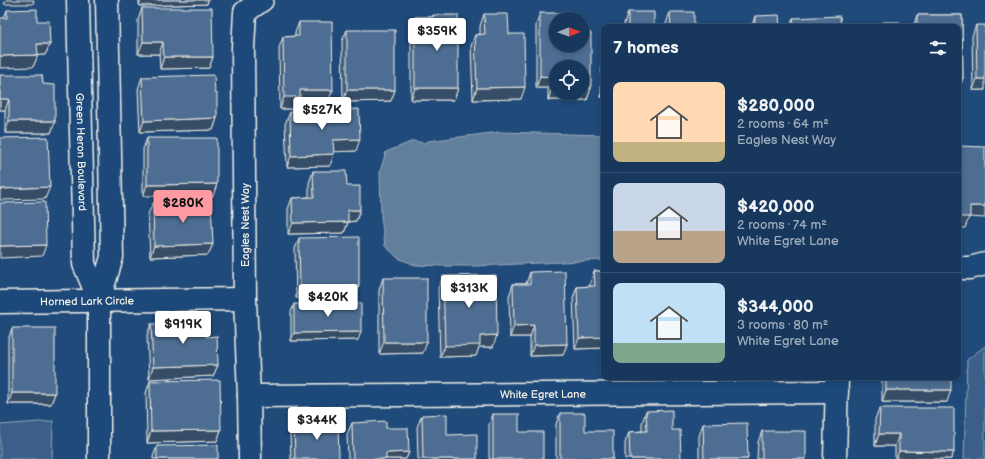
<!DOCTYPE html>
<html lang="en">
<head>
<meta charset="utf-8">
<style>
  :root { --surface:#17385c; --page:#244365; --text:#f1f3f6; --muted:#9eacbb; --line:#365272; --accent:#ff9aa2 }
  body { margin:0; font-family:"Balsamiq Sans",sans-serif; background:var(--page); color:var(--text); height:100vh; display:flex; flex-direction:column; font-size:15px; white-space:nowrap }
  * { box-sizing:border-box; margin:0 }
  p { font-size:13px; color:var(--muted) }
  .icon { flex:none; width:22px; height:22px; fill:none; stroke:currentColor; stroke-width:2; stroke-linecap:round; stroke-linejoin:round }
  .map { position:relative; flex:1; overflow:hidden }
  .sheet { position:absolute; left:601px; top:24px; width:360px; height:356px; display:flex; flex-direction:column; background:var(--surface); border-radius:8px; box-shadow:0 2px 6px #0003,0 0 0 1px var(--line) }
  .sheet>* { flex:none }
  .needle { width:26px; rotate:89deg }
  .fabs { position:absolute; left:549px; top:12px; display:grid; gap:8px }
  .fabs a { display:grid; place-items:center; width:40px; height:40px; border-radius:50%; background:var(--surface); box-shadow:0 2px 6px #0003,0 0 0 1px var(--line); font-size:20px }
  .price { position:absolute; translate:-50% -34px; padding:0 9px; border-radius:4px; background:#fff; color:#222; font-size:13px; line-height:26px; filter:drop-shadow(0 1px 2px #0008) }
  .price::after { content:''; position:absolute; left:50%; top:24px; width:12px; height:9px; margin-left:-6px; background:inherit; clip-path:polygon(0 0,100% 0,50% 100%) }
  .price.current { background:var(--accent); color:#111 }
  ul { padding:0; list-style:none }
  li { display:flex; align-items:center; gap:12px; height:100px; padding:0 12px }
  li+li { border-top:1px solid var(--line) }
  li span { display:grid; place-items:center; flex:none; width:112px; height:80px; border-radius:8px; color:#555 }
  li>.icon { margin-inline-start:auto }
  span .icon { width:48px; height:48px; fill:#fffc; stroke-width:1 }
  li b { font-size:17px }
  h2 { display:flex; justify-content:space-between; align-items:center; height:48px; padding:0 12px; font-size:17px }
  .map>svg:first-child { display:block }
</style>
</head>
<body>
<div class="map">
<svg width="985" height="459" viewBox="0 0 985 459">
  <rect width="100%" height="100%" fill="#1f4a7a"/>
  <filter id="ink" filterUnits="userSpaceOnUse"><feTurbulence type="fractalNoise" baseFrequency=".025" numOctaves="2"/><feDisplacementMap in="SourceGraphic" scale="8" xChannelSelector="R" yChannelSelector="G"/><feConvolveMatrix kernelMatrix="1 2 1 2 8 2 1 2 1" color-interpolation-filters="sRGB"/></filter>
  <g filter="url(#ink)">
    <path fill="#3a5f88" stroke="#97a8b8" d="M985 346V459H964L967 360Z
      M53 421 52 459H0V425Z"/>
    <path fill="#627e9d" stroke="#9cacbb" d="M499 132 604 135V260L477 266H446L415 265 398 258 385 246 381 217 380 171 386 152 413 141 425 143 428 141Z"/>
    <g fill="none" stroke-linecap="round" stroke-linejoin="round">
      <g stroke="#f4f1e8" stroke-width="25">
        <g id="minor">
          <path id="s1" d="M78 0 84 264 99 300"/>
          <path d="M958 268H970L985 264"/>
          <path id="s2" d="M0 302 245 299"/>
          <path id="s3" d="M249 396 837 392"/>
          <path d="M99 459V300L112 257 107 0"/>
          <path d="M250 459 249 396 245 299 243 48 245 12 262 0"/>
          <path d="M835 459 837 378"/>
        </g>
      </g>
      <use href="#minor" stroke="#1f4a7a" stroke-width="22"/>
    </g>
    <path fill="#425f7e" stroke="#f4f1e8" d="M139 0H208L207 4 139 6Z
      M142 8 213 57 209 68 160 69 159 54H138V20Z
      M7 10 37 21 50 44 45 55H38L33 67 4 18Z
      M628 12 654 27H624V24Z
      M670 12 694 27H666V24Z
      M540 13 556 19 591 88 587 100H548V88H536V25Z
      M484 14 509 34 521 99 473 100 471 46 475 35 480 34V26Z
      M433 15 458 88 454 100H411V29L415 17H433Z
      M917 15H962L963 78 959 89H958V27H913Z
      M755 16 780 27H736L737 25H752Z
      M793 18 841 27H790Z
      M299 22 328 101 299 102 296 109H280L279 48 283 37 295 36V33Z
      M976 25 985 90H973L972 36Z
      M347 30 395 90 391 101 343 102 342 41Z
      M604 38V97H601L602 44Z
      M0 75 43 84 55 121 51 133H5V110H0Z
      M142 77 215 93 217 118 213 130 140 132 138 89Z
      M290 112 356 151H334L330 166 287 167 285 124Z
      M147 138 213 196H143V149Z
      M313 171 347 186 360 210 356 221 348 222 344 233 288 234V209L292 198 309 197V183Z
      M153 203 213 244 208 255 150 257 148 214Z
      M299 238 355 298H296L295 249Z
      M594 271H604V348L575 349 573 298 577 287 590 286V283Z
      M530 272 567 344 563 355 530 356V337H510L509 296 513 284H526Z
      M443 276 493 347H479L476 356 440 357 438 288Z
      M383 278 423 353 379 354V290Z
      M294 304 358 340 291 341V312Z
      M151 324 206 337 218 365 213 376 149 379 147 335Z
      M12 328 55 393 51 404H8V340Z
      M882 377H951L947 402H882Z
      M150 381 221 430 217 441 147 443 146 393Z
      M880 408 954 452 951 459H895V446H875V419Z
      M646 411 672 430 681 459H625V443L629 432 642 431V423Z
      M560 413 585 431 613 459H556V424Z
      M493 414 519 432 543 459H489V425Z
      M422 415 477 459H418L417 427Z
      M352 423 386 428 409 452 406 459H348L347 434Z
      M294 424 339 459H291L290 435Z
      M703 424 748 459H699V436Z
      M762 431 806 459H757L758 442Z
      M157 446 218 459H153V457Z"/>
    <path fill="#364d66" stroke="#f4f1e8" d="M6 0H34L33 4H4Z
      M141 0H208L207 4 139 6Z
      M143 42H163L159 54H138Z
      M37 44H50L45 55H33Z
      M38 55 33 67 0 68V56Z
      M164 57H213L209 68 160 69Z
      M540 76 552 77 548 88H536Z
      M958 78H963L959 89H958Z
      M977 79H985V90H973Z
      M525 87 521 99 473 100 477 88Z
      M415 88H458L454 100H411Z
      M552 88H556V93H582V88H591L587 100H548Z
      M604 89V97H601Z
      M300 90H333L328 101 299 102 296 109H280L284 97Z
      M347 90H395L391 101 343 102Z
      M0 99H9L5 110H0Z
      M217 118 213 130 140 132 144 121Z
      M9 121H55L51 133H5Z
      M360 139 356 151 329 152 333 140Z
      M334 154 330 166 287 167 291 156Z
      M217 184 213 196H143L147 185Z
      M50 187 45 199 0 200V189Z
      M970 206H985V218L969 217 965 228H958V217Z
      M348 210H360L356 221 343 222Z
      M348 222 344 233 288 234 293 223Z
      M213 244 208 255 150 257 154 246Z
      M46 245 42 256 0 258V246Z
      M359 286 355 298H296L300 287Z
      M534 325 530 337H510L514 326Z
      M361 332 358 340 291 341 294 333Z
      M497 335 493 347H479L476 356 440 357 445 346 480 336Z
      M604 337V348L575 349 579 338Z
      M384 342H427L423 353 379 354Z
      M567 344 563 355 530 356 534 345Z
      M218 365 213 376 149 379 153 367Z
      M886 390H951L947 402H882Z
      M12 393H55L51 404H8Z
      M221 430 217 441 147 443 151 431Z
      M879 434H899L895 446H875Z
      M899 451 954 452 951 459H896Z
      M409 452 406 459H384L386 453Z"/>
    <path fill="#4d6e92" stroke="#f4f1e8" d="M142 8H212L213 57H164L163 42H143Z
      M37 9V21H49L50 44H37L38 55 0 56V18H7V10Z
      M628 12H654V27H628Z
      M670 12H694V27H671Z
      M540 13H564V19H556V45H582V33H591V88H582V67H556V88H552V77L540 76Z
      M484 14H508L509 34H524L525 87 477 88 475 35 485 34Z
      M433 15H458V88H415V17H433Z
      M779 15 780 27H737V25L755 24V16Z
      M917 15H962L963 78H958V27H917Z
      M840 16 841 27H794L793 18Z
      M299 22H332L333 90H300V97H284L283 37 299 36Z
      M883 22H900V27H883Z
      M976 25H985V79H977Z
      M347 30H395V90H347Z
      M0 75H42L43 84 55 85V121H9V99H0Z
      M214 75 215 93H217V118L144 121 142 77Z
      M359 109 360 139 333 140 334 154 291 156 290 112Z
      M48 137 50 187 0 189V138Z
      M147 138H217V184L147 185Z
      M958 146 985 147V206H970V217H958Z
      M313 171H346L347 186H360V210H348V222L293 223 292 198 314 197Z
      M211 201 213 244 154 246 153 203Z
      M45 202 46 245 0 246V203Z
      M359 237V286L300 287 299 238Z
      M565 271 567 344 534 345V325L514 326 513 284H530V272Z
      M594 271H604V337L579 338 577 287 595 286Z
      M496 275 497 335 480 336V345L445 346 443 276Z
      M383 278H427V342H384Z
      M361 303V332L294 333V304Z
      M205 322 206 337 217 336 218 365 153 367 151 324Z
      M12 328H55V393H12Z
      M886 377H951V390H886Z
      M220 380 221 430 151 431 150 381Z
      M880 408H954V452L899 451V434H879Z
      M672 410V430H680L681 459H630L629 432 647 431 646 411Z
      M560 413H585V431H613V459H560Z
      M447 414V435L477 434V459H423L422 415Z
      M493 414H519V432H543V459H493Z
      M386 421V428H408L409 452 386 453V459H353L352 423Z
      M338 423 339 459H295L294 424Z
      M747 423 748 459H704L703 424Z
      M762 431H806V459H762Z
      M218 445V459H157V446Z"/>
  </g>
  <g text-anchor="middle" stroke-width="3" stroke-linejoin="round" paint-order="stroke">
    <g font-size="11" fill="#f4f1e8" stroke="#1f4a7a">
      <text dy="4" stroke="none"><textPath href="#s1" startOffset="152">Green Heron Boulevard</textPath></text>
      <text transform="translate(245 225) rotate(-90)" y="4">Eagles Nest Way</text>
      <text dy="4" stroke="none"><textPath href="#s2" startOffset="87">Horned Lark Circle</textPath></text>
      <text dy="4" stroke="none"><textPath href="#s3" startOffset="294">White Egret Lane</textPath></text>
    </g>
  </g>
</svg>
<div class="fabs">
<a><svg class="needle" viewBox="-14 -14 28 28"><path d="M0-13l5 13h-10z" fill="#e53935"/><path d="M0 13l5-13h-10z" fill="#9eacbb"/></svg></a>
<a><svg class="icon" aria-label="locate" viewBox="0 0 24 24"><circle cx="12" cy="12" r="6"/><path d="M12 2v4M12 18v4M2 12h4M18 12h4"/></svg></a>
</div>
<b class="price" style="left:437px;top:52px">$359K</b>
<b class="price" style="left:322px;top:131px">$527K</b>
<b class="price current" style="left:183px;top:224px">$280K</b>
<b class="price" style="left:469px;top:309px">$313K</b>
<b class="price" style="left:328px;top:318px">$420K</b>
<b class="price" style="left:183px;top:345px">$919K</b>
<b class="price" style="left:317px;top:441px">$344K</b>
<section class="sheet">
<h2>7 homes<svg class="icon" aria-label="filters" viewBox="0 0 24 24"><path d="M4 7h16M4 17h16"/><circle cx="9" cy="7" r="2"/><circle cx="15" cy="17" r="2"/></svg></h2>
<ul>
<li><span style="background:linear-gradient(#ffd9b3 75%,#c2b280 0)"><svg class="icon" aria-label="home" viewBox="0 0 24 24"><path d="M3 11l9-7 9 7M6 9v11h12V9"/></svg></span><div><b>$280,000</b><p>2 rooms · 64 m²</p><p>Eagles Nest Way</p></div></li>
<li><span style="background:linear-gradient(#c9d6e8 60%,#b9a48a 0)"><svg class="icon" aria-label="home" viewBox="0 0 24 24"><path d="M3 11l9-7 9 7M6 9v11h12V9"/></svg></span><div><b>$420,000</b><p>2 rooms · 74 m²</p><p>White Egret Lane</p></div></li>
<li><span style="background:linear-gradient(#bfe0f5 75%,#7fa58c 0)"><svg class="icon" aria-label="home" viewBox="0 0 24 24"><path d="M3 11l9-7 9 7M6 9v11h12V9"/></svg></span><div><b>$344,000</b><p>3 rooms · 80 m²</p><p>White Egret Lane</p></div></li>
</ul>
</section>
</div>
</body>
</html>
